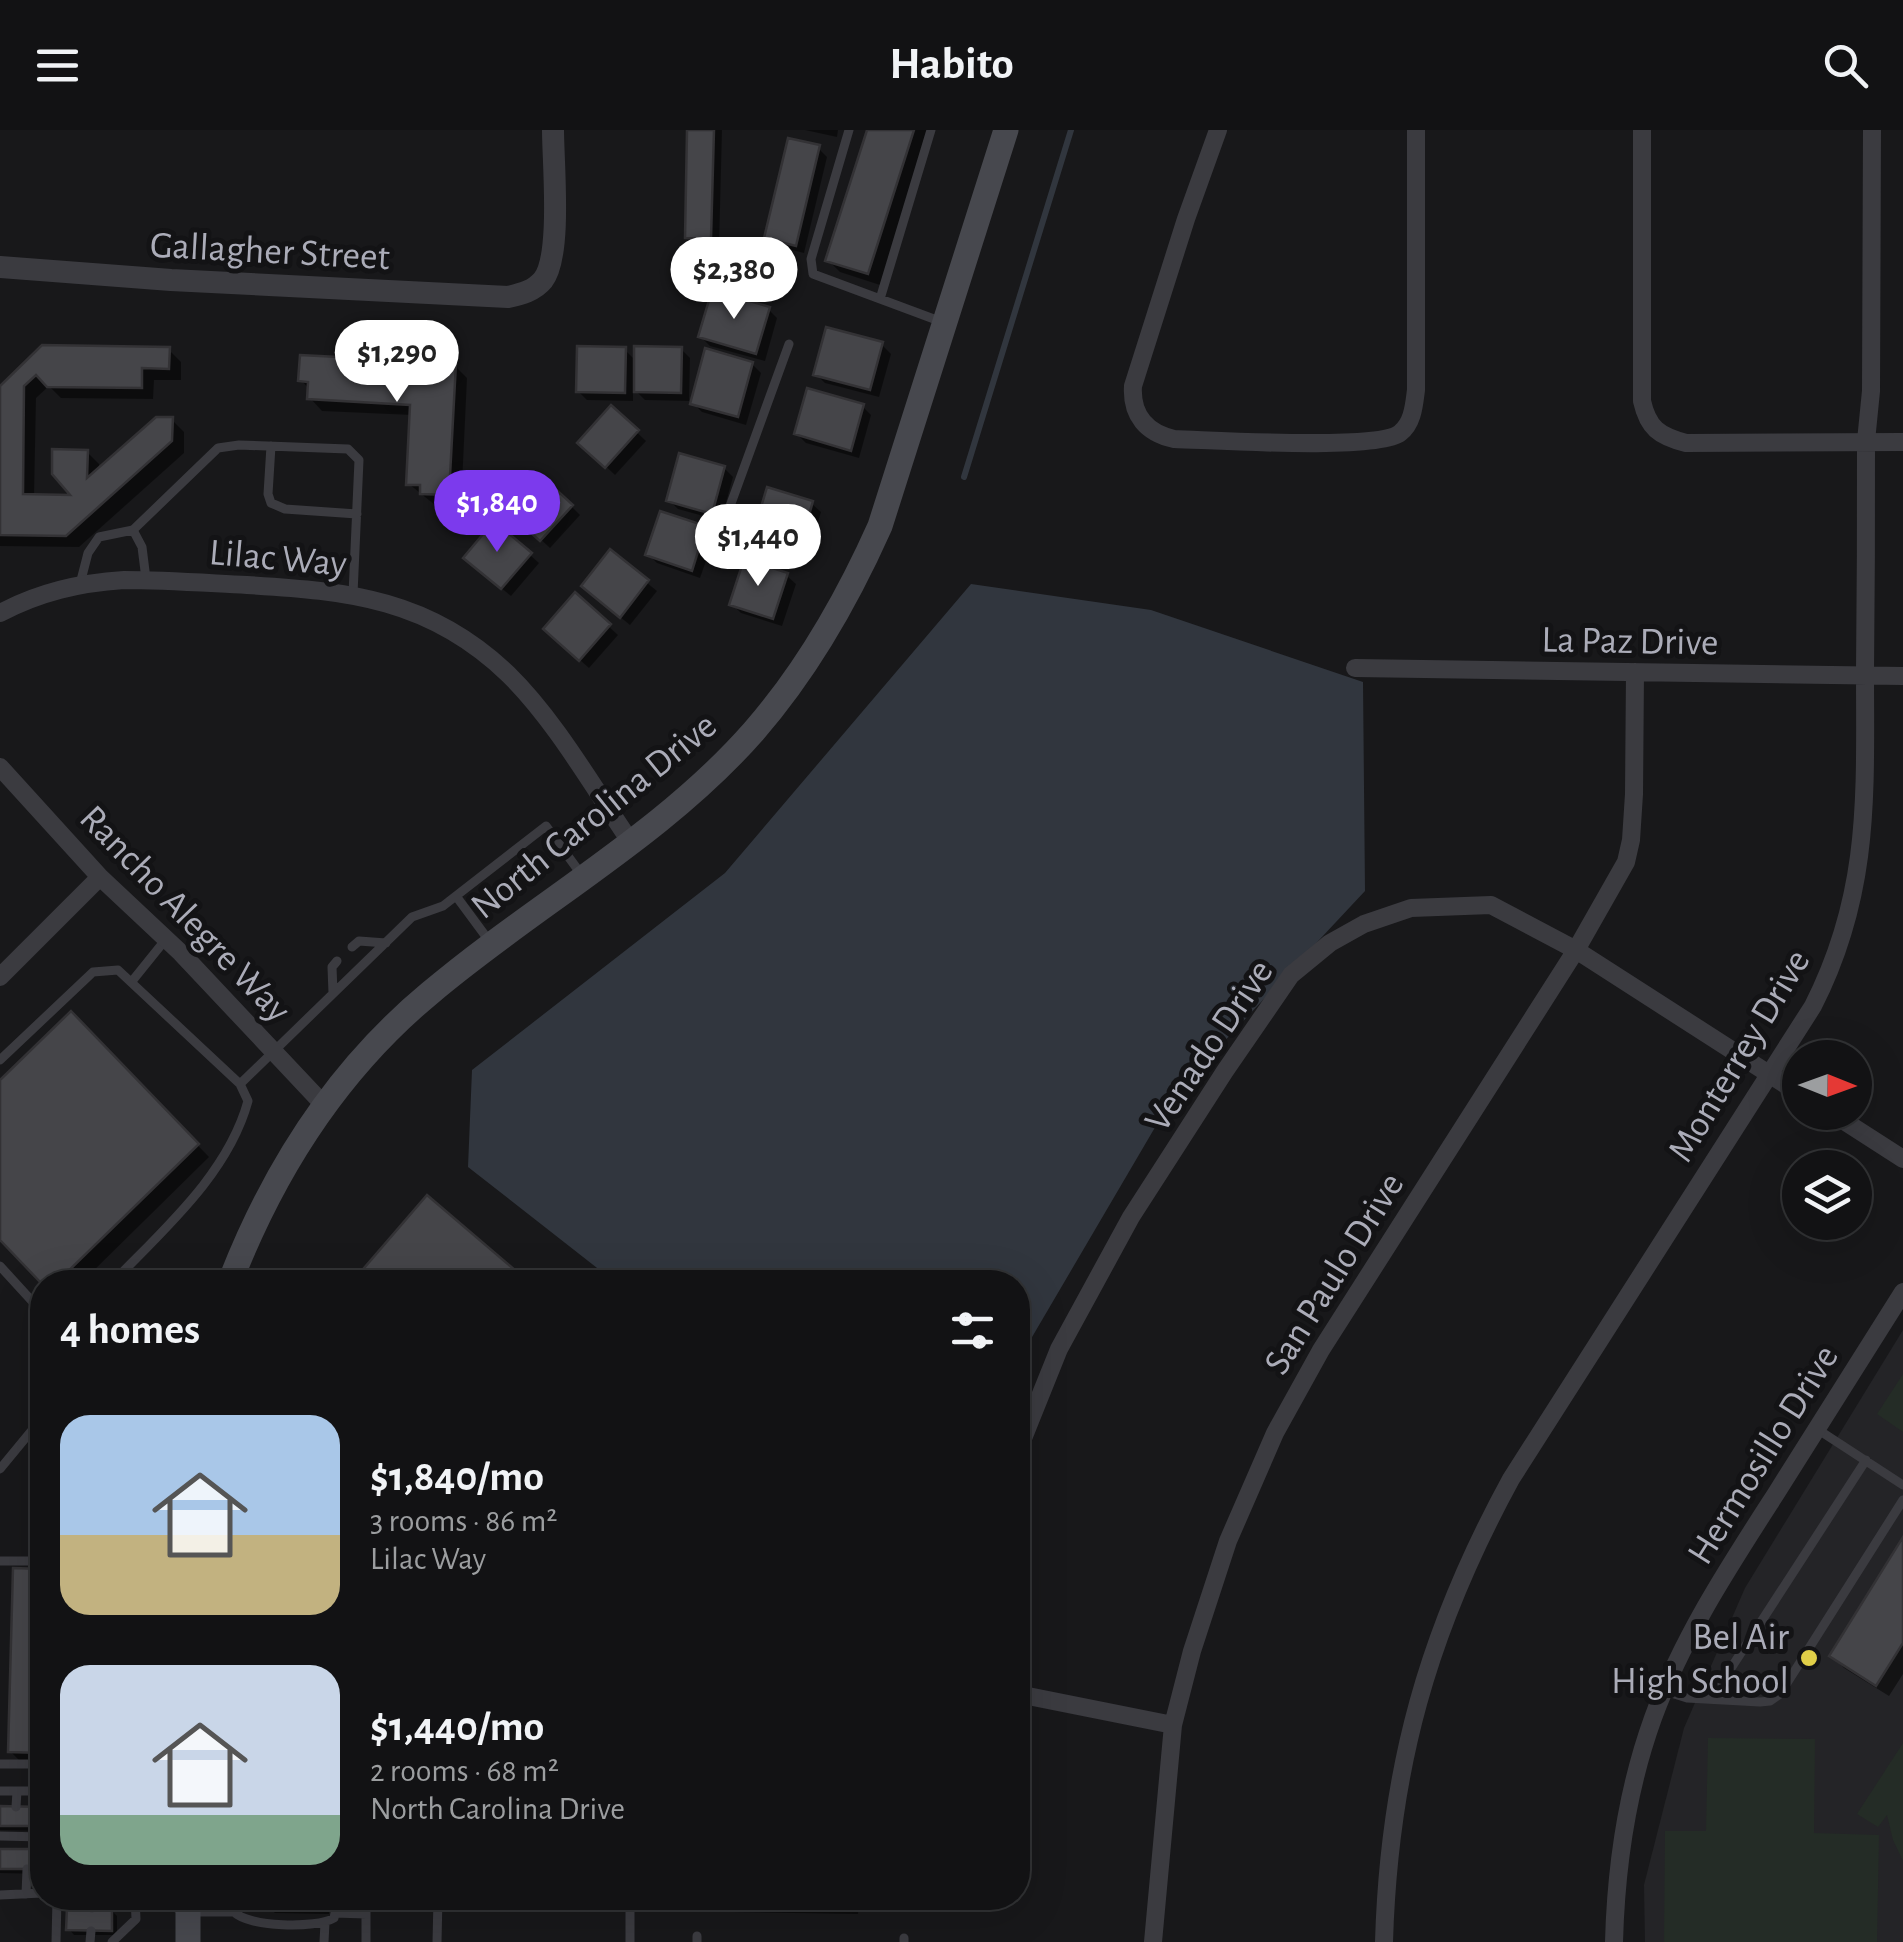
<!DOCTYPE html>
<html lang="en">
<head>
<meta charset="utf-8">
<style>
  :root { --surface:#121214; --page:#1f2022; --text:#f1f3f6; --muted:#9c9ea0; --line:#313234; --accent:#7c3aed }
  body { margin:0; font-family:"Alegreya Sans",sans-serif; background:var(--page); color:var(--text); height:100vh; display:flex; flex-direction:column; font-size:38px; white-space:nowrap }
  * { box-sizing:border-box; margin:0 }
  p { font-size:32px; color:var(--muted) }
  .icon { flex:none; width:55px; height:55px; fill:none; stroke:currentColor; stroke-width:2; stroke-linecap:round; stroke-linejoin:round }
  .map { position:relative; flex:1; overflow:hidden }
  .sheet { position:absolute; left:30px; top:1140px; width:1000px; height:640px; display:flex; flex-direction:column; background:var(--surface); border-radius:40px; box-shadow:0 10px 40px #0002,0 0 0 2px var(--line) }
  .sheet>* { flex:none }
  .needle { width:65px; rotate:91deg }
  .controls { position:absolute; left:1782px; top:910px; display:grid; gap:20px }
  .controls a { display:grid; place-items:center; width:90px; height:90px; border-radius:50%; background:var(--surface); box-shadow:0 10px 40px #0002,0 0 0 2px var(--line); font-size:50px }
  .price { position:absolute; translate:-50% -85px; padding:0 22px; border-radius:35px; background:#fff; color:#222; font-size:32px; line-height:65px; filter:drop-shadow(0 2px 5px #0008) }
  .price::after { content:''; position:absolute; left:50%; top:60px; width:30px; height:22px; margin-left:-15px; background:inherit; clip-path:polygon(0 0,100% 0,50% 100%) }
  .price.current { background:var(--accent); color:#fff }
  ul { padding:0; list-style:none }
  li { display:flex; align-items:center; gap:30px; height:250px; padding:0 30px }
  li span { display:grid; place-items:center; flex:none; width:280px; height:200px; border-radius:30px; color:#555 }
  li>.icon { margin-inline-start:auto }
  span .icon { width:120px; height:120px; fill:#fffc; stroke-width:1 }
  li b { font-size:42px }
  h2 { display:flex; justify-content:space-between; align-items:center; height:120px; padding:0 30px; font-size:42px }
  header { display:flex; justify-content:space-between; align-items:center; height:130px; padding:0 30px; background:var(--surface); font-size:45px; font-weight:700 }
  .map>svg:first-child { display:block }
</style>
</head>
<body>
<header><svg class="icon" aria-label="menu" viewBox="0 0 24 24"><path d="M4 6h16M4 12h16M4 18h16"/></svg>Habito<svg class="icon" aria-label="search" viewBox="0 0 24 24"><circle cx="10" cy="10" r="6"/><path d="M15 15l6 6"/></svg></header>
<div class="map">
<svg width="1903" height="1812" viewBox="0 0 1903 1812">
  <rect width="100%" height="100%" fill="#18181a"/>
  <path fill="#242427" d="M1903 1200V1812H1645L1644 1755 1684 1598 1745 1458Z"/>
  <path fill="#242c26" d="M1903 1244V1302L1877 1284Z
    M1708 1608 1815 1609 1814 1703 1879 1705 1877 1812H1664L1665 1701H1706Z
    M1903 1613V1731L1893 1710 1887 1685 1878 1697 1857 1684Z"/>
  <path fill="#31363e" d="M971 454 1151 480 1363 552 1365 761 1174 965 1018 1231V1152H615L468 1037 472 940 725 743Z"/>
  <path fill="#0007" d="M689 0H722L719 117 697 116 688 107Z
    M805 0H838L837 7Z
    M869 0H929L880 155 840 142 828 130Z
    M818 18 827 27 804 123 776 116 767 108Z
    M768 179 777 188 765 231 710 216 701 207Z
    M882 215 891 224 879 267 825 253 816 244Z
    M43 218 169 220 181 232V250H154L153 269 61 268 49 256 36 268 34 367H76L87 322 99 334V341L172 290 184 302V323L79 417 0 416V258Z
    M681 219 690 228 689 271 645 270 633 258V271L587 270 578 261 625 220 637 232Z
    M752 234 761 243 746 295 702 282 693 273Z
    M455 236 467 248 461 376 435 375 409 354 412 285 322 281 310 268V260L301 250Z
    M862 276 871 285 859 328 806 313 797 304Z
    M612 279 646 311 615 345 581 313Z
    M724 338 733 347 721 391 678 379 669 370Z
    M812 374 821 382 805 435 762 422 753 414Z
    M571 376 580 385 550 418 509 380Z
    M705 399 714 408 700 448 657 433 648 424Z
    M610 423 657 461 630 495 593 465Z
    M530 425 539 433 511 466 476 437Z
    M787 446 796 454 782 496 741 483 732 474Z
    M575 466 618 505 589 538 555 508Z
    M71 884 209 1027 82 1152H44L0 1107V953Z
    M427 1068 526 1152H356Z
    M1903 1412V1544L1889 1566 1844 1538 1832 1525Z
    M16 1440 42 1441V1634L22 1633 10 1621Z
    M0 1679 42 1680V1701L0 1700Z
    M0 1721 42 1722V1744L0 1743Z
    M266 1768H329V1784L275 1783 266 1774Z
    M721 1768H859L858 1784 733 1782Z
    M866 1768H988L987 1782 875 1779Z
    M111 1780 117 1786V1805H74L69 1799Z"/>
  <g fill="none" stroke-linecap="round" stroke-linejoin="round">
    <path stroke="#31363e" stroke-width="6" d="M964 347 1071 0"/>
  </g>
  <path fill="#454549" stroke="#333235" stroke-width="2.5" d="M687 0H714L711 109 685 108Z
    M867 0H914L868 144 825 131Z
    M788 8 820 15 796 116 764 108Z
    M712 160 770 177 756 224 698 207Z
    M826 197 883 212 870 260 813 245Z
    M42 215 170 217 169 239 142 238V258L47 257 36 245 24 256 23 364 70 365 52 344V319L88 320 87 348 156 287H173L172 311 66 406 0 405V256Z
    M577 216 626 217 625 263 576 262Z
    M634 216 682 217 681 263 634 262Z
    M705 218 753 232 738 287 690 274Z
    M300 225 456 233 449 365 420 364V355H406L410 275 307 269 308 252 298 251Z
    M807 258 864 274 851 321 794 304Z
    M611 275 639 300 605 338 577 313Z
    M679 323 725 336 712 384 666 371Z
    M538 343 573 375 540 411 505 380Z
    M767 357 813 371 797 428 750 414Z
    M660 381 706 396 692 441 645 425Z
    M494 391 532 423 501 459 463 428Z
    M610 419 649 450 620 488 581 456Z
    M744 429 788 443 773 489 729 475Z
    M575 462 611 494 579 531 543 499Z
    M71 881 199 1014 57 1152 42 1154 0 1110V950Z
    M427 1065 529 1152H352Z
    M1903 1407V1513L1876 1556 1829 1526Z
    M13 1438 42 1439V1623L8 1622Z
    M0 1676 42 1677V1696H0Z
    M0 1719H42V1739H0Z
    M264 1768H321V1776L264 1775Z
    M719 1768H847V1773L719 1770Z
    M863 1768H979V1774L863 1771Z
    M67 1777 112 1778V1801L66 1800Z"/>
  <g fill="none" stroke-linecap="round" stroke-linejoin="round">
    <path stroke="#3b3b40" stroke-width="9" d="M849 0 811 129 813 144 942 192
      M880 169 931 0
      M271 316 268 364 271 373 285 379 357 384
      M133 400 142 417 146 449
      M713 423 789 214
      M80 454 88 423 99 407 133 400 218 318 239 315 348 319 359 330 353 464
      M456 766 490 812
      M352 817 359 811 386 813
      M133 850 166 809
      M333 863 332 837 337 831
      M0 930 93 842 118 840 240 954 248 971C228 1044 164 1099 113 1152
      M240 954 412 787 443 776 546 696 581 744
      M0 1136 42 1182
      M178 1152H202
      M1817 1299 1903 1355
      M0 1339 42 1288
      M0 1431H42
      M1665 1561 1687 1568 1760 1572 1770 1571 1780 1564 1903 1370
      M1711 1569 1866 1330
      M0 1634H42
      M0 1661H42
      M16 1677 17 1661
      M0 1706 42 1707
      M26 1764 27 1739
      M0 1765 42 1763
      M91 1768 92 1778
      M147 1768 188 1782H234
      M234 1768V1782C248 1797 316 1799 334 1788L338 1768
      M335 1783 366 1784
      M56 1812 57 1768
      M90 1812 91 1801
      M112 1812 136 1789 135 1768
      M324 1812 325 1793
      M366 1812V1768
      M437 1812 438 1768
      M630 1812V1768
      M697 1812V1806
      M904 1812V1808"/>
    <path stroke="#3b3b40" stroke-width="18" d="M1218 0 1186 89 1133 256C1131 286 1147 303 1174 309 1213 310 1377 321 1400 303 1413 293 1414 275 1416 260V0
      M1642 0V271C1648 298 1659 306 1686 313L1903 312
      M0 483C40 462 79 453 124 450 165 450 206 453 247 455 349 461 430 469 508 544 555 590 593 657 630 711
      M1355 538 1903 546
      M0 637 100 747 181 823 324 975
      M0 847 100 747
      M1830 982 1903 1029
      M1018 1321 1059 1219 1131 1087 1225 941 1291 845 1330 813 1364 794 1411 778 1491 775 1576 820 1800 964
      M1018 1564 1173 1595
      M1153 1812 1173 1595 1192 1521 1228 1411 1275 1303 1321 1220 1576 820 1626 732 1631 710 1634 664 1635 542
      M1384 1812C1389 1639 1428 1501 1511 1349L1813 876C1871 762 1865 664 1865 541 1866 464 1866 388 1866 311L1871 261 1872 0
      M1614 1812C1616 1736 1627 1660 1653 1588 1683 1506 1730 1435 1777 1362 1819 1296 1861 1229 1903 1162"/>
    <path stroke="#3b3b40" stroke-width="22" d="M0 137 171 150 508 167C521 164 534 161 543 150 562 126 553 33 553 0"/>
    <path stroke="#47484e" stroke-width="25" d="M230 1152C273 1041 337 940 430 863 535 774 662 706 754 601 808 539 847 470 880 396L1006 0
      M188 1812V1768"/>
  </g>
  <circle fill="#e1cf48" stroke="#131315" stroke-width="4" cx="1809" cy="1528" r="10"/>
  <g text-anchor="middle" stroke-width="10" stroke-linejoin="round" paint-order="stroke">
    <g font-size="38" fill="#abacb8" stroke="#131315">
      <text transform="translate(270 120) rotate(3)" y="13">Gallagher Street</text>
      <text transform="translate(278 427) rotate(5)" y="13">Lilac Way</text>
      <text transform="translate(1630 510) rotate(1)" y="13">La Paz Drive</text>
      <text transform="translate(593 685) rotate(-39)" y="13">North Carolina Drive</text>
      <text transform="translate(186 783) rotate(46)" y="13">Rancho Alegre Way</text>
      <text transform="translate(1208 915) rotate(-56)" y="13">Venado Drive</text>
      <text transform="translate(1738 925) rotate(-59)" y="13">Monterrey Drive</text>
      <text transform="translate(1333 1143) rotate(-58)" y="13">San Paulo Drive</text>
      <text transform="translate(1762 1324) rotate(-58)" y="13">Hermosillo Drive</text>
    </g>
    <g font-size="38" fill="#abacb8" stroke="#131315" text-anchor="end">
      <text x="1789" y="1519">Bel Air<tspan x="1789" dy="44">High School</tspan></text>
    </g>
  </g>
</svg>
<div class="controls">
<a><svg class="needle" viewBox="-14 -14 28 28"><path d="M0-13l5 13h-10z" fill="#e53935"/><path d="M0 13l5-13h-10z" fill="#9c9ea0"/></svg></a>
<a><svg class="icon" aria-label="layers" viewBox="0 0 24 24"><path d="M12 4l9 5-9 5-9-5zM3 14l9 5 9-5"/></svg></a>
</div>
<b class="price" style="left:734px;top:192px">$2,380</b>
<b class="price" style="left:397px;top:275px">$1,290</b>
<b class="price current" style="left:497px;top:425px">$1,840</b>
<b class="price" style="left:758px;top:459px">$1,440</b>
<section class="sheet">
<h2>4 homes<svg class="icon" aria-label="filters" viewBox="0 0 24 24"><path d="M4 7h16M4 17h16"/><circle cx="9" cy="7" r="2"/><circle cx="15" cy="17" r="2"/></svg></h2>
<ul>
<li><span style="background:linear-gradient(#a9c7e8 60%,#c2b280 0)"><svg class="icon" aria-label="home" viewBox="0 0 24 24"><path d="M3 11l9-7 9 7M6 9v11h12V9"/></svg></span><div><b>$1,840/mo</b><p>3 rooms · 86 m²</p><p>Lilac Way</p></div></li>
<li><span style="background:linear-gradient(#c9d6e8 75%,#7fa58c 0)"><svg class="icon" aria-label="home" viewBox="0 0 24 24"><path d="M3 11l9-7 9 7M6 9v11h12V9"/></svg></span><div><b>$1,440/mo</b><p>2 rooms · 68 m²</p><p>North Carolina Drive</p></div></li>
</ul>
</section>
</div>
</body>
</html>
